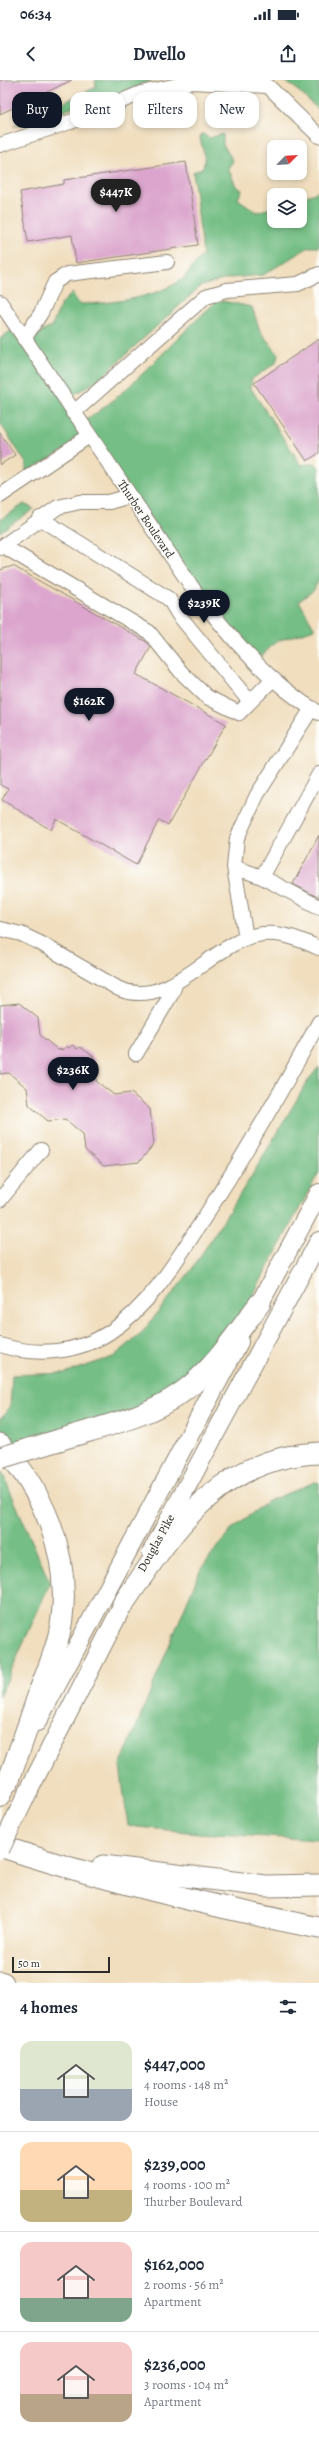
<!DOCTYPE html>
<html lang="en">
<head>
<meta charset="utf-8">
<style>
  :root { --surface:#fff; --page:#f6f6f7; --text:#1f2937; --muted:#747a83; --line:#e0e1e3; --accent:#111827 }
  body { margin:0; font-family:Alegreya,serif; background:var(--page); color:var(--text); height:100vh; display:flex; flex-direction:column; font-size:15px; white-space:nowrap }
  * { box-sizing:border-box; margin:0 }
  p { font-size:13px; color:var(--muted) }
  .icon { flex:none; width:22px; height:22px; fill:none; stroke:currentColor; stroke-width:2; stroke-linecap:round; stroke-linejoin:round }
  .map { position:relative; height:1903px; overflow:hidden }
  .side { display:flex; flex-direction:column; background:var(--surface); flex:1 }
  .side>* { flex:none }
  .top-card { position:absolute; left:12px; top:12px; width:295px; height:36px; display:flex; gap:8px }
  .needle { width:26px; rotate:66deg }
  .controls { position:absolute; left:267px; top:60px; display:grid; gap:8px }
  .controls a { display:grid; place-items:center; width:40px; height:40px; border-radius:8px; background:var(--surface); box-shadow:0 2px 6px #0003; font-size:20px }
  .scale { position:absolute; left:12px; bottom:10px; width:98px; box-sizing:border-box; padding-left:4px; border:2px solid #2b2b2b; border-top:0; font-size:11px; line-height:14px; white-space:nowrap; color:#2b2b2b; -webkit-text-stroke:3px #fdfcf7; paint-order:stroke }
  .price { position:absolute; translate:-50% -34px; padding:0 9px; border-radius:14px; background:var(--accent); color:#fff; font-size:13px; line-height:26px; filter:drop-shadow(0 1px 2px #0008) }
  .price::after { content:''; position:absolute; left:50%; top:24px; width:12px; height:9px; margin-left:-6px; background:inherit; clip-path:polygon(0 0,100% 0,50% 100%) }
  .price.selected { background:#222; color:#fff }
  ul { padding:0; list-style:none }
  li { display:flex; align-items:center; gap:12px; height:100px; padding:0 20px }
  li+li { border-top:1px solid var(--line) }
  li span { display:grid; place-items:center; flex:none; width:112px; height:80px; border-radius:12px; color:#555 }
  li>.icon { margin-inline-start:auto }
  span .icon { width:48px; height:48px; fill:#fffc; stroke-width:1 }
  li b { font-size:17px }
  h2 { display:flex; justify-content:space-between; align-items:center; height:48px; padding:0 20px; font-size:17px }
  .tag { padding:0 14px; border-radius:12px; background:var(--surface); box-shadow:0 2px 6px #0003; font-size:14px; line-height:36px }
  .tag.selected { background:var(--accent); color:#fff }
  .status { display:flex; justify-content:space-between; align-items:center; height:28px; padding:0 20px; background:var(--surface); direction:ltr }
  .status svg { height:11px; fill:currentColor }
  header { display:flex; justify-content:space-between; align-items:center; height:52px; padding:0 20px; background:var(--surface); font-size:18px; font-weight:600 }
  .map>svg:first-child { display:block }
</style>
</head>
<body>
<div class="status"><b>06:34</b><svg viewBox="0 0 49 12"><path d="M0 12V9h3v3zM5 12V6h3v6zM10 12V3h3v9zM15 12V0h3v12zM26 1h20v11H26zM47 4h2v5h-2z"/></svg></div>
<header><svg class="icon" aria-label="back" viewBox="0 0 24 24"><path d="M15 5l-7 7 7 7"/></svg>Dwello<svg class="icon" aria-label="share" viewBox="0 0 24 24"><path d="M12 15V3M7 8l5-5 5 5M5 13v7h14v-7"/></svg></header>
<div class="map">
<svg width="319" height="1903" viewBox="0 0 319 1903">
  <rect width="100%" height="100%" fill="#fdfcf7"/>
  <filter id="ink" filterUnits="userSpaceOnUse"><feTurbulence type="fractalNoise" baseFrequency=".025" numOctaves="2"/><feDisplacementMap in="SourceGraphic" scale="8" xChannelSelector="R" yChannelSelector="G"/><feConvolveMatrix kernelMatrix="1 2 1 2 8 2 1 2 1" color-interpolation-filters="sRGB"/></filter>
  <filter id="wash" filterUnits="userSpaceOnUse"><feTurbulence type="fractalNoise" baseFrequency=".012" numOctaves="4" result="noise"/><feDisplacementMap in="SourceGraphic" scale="16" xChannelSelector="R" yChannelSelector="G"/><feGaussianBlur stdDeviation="0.9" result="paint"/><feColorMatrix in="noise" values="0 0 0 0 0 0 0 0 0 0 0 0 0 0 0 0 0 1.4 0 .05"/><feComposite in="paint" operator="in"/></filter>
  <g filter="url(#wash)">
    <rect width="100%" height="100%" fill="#f0debe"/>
    <path fill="#74be85" stroke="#507458" d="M95 0H153L118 14 104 15 67 30 14 46 96 7Z
      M282 0H319V30L294 7Z
      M202 53 209 58 223 54V64L233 81 228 88 236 106 242 110 238 119 257 132 274 127V141H300V119L319 111V167H309L263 195 230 198 201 206 99 299 67 319 84 341C133 311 172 260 216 222L223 221 252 227 260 251 278 274 276 283 252 299 250 307 301 385 315 383 319 388V498L314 510 299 521 315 549 277 561 257 580 243 568 91 355 26 392V383L0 343V259L17 246 29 259 52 246 61 224 72 213 79 224C109 224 156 218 181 200 190 194 194 182 203 175L193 92 203 88 205 79 200 58Z
      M24 424 34 429 0 452V440Z
      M319 987V1092L232 1254 159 1324 8 1374 0 1366V1340L10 1327 12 1295 64 1293 113 1277 141 1254 192 1189 251 1097 309 999Z
      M0 1392H2L50 1503 0 1616Z
      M315 1402 319 1403V1760L198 1753 128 1746 120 1686 200 1490 233 1448 268 1421Z"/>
    <g id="blocks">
      <path fill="#dba5cd" d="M0 0H72L0 34Z
        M186 82 198 165 76 183 72 155 28 162 20 112 64 104V100Z
        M319 259V373L307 381 254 303Z
        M0 353 15 375 0 385Z
        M13 486 152 565 136 594 226 644 168 745 159 740 136 785 56 739 51 750 2 720 8 709 0 705V490Z
        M319 755V818L293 804Z
        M19 923 38 938 40 955 58 970 64 969 66 966 69 968 72 965 77 969 80 967 83 969 93 976 95 980 93 982 98 986 95 990 98 992 96 995V1001L114 1015 131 1013 150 1029 154 1064 139 1082 104 1086 85 1070 83 1054 65 1039 48 1041 29 1025 27 1008 9 993 0 994V925Z"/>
    </g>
  </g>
  <g filter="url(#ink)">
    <use href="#blocks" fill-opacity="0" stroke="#8e8474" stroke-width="1"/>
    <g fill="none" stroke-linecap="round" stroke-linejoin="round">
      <g stroke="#8e8474" stroke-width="16">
        <path id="minor" d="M0 65 76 40 141 13 192 2 268 6 319 56
          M0 222 198 516C233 560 270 604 319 633
          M24 259 41 233 55 202 67 194 167 182
          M73 333 206 216 227 210 298 204 319 194
          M0 416 89 356
          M40 438 169 519 178 534 250 622
          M3 466 149 552 181 592 207 617 239 633 273 599
          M0 468 58 427 80 422H109L130 416
          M234 787 262 797 319 827
          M262 797 319 694
          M0 849 21 854 40 863 119 909C173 931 213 859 263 854 283 852 301 860 319 868
          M246 858 234 787 237 758 257 715 312 628
          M136 974 172 913 176 902
          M0 1120 41 1070
          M0 1265C37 1277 78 1273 110 1252 151 1225 178 1178 204 1138 245 1074 283 1009 319 942"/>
      </g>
      <g stroke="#8e8474" stroke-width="20">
        <path id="major" d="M253 1236 319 1113
          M151 1473 319 1161
          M37 1642 239 1262
          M28 1712 130 1511
          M0 1718 13 1690"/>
      </g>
      <g stroke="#8e8474" stroke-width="23">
        <path id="highway" d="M59 1360C100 1347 146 1338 181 1313 214 1290 236 1254 260 1223
          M0 1364C43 1410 70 1474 62 1538 59 1563 49 1587 40 1610 30 1641 19 1671 8 1702
          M123 1524C174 1450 218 1377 319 1373
          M0 1766C104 1801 211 1826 319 1848
          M103 1786 266 1806 319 1805
          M0 1902 3 1903"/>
      </g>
      <use href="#minor" stroke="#fff" stroke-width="14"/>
      <use href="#major" stroke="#fff" stroke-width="18"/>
      <use href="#highway" stroke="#fff" stroke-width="21"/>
      <g stroke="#8e8474" stroke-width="20" stroke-linecap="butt">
        <path id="major-bridge" d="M0 1770 28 1712"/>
      </g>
      <g stroke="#8e8474" stroke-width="23" stroke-linecap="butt">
        <path id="highway-bridge" d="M0 1378 59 1360"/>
      </g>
      <use href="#major-bridge" stroke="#fff" stroke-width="18"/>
      <use href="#highway-bridge" stroke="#fff" stroke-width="21"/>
    </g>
  </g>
  <g text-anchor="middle" stroke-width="3" stroke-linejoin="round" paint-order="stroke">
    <g font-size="12" fill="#2b2b2b" stroke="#fdfcf7">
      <text transform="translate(146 439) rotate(56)" y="4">Thurber Boulevard</text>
      <text transform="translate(156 1463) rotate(-61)" y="4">Douglas Pike</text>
    </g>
  </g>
</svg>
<div class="controls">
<a><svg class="needle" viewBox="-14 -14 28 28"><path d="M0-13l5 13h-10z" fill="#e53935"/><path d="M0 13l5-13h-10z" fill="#747a83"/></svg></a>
<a><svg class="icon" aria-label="layers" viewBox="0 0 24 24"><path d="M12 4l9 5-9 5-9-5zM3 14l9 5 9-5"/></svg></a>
</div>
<div class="scale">50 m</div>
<b class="price selected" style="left:116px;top:133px">$447K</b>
<b class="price" style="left:204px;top:544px">$239K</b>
<b class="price" style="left:89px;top:642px">$162K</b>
<b class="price" style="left:73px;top:1011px">$236K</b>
<div class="top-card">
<a class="tag selected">Buy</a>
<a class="tag">Rent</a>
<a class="tag">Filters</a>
<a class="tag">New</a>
</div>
</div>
<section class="side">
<h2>4 homes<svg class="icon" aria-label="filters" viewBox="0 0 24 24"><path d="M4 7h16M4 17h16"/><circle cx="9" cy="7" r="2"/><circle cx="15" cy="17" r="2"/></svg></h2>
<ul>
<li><span style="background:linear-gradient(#dfe7d0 60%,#9aa5b1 0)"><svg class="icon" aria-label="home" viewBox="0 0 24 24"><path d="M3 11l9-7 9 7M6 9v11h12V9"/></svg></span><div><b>$447,000</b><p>4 rooms · 148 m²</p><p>House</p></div></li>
<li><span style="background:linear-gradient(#ffd9b3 60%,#c2b280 0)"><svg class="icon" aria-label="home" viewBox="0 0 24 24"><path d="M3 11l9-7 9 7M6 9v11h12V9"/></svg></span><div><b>$239,000</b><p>4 rooms · 100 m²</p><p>Thurber Boulevard</p></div></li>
<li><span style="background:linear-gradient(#f6c9c9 70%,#7fa58c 0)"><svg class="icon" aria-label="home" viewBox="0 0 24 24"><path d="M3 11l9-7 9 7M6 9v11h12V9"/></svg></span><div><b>$162,000</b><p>2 rooms · 56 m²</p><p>Apartment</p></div></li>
<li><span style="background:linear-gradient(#f6c9c9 65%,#b9a48a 0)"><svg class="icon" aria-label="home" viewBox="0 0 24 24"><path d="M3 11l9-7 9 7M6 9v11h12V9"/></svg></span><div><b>$236,000</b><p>3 rooms · 104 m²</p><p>Apartment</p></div></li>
</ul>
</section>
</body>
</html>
